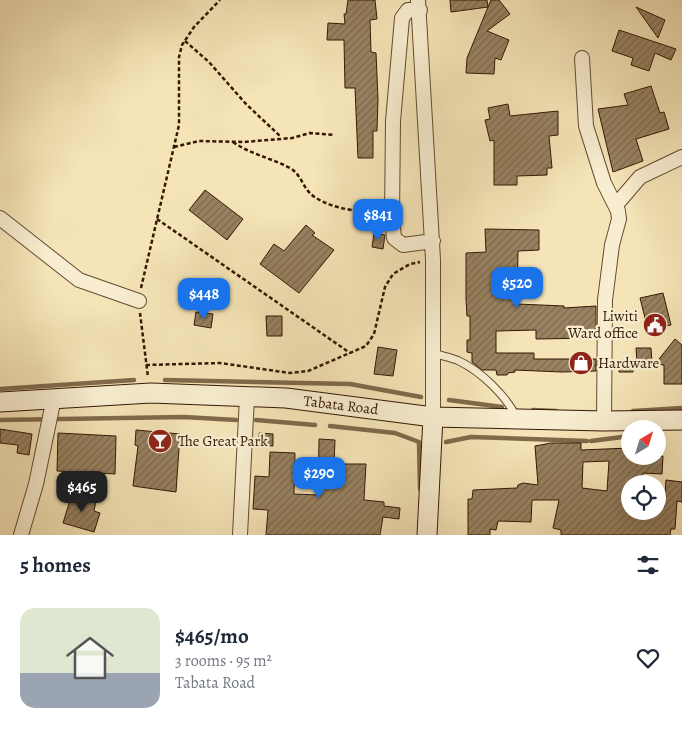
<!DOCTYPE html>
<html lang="en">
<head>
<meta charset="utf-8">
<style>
  :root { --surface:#fff; --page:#f2f2f3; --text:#1f2937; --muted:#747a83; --accent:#1a73e8 }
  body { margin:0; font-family:Alegreya,serif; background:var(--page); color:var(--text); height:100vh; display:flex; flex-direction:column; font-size:19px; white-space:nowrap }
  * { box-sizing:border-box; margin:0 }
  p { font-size:16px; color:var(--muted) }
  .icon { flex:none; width:28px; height:28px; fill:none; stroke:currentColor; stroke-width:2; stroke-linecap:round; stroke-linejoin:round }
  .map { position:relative; height:535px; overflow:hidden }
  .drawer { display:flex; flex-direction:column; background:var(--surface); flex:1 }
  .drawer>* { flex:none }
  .needle { width:32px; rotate:38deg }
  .tools { position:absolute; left:621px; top:420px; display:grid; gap:10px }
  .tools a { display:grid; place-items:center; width:45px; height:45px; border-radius:50%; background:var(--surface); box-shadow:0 5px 20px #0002; font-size:25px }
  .price { position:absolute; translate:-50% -42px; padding:0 11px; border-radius:10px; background:var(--accent); color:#fff; font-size:16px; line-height:32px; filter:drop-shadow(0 1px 2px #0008) }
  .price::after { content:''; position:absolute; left:50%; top:30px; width:15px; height:11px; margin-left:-8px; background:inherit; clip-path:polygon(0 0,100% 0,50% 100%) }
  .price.current { background:#222; color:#fff }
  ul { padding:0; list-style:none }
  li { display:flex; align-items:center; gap:15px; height:125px; padding:0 20px }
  li span { display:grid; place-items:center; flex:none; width:140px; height:100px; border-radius:15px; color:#555 }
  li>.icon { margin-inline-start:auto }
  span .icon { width:60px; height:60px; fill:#fffc; stroke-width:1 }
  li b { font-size:21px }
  h2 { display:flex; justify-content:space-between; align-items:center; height:60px; padding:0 20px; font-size:21px }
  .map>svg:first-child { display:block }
</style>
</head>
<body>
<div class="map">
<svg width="682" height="535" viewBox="0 0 682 535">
  <defs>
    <pattern id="building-hatch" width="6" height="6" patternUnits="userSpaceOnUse" patternTransform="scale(1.25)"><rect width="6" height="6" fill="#988261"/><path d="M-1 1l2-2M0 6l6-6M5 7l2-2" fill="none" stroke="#7d694e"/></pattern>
  </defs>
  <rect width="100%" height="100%" fill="#f4e4b7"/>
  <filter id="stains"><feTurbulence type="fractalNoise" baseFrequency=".004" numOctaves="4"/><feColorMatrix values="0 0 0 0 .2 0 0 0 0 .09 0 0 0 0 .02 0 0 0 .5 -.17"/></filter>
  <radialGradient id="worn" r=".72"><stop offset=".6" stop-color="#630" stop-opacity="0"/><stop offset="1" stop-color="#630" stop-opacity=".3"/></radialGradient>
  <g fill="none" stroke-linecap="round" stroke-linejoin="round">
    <path stroke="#80694b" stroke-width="4.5" d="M165 380 350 384 421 397
      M0 389 134 380
      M449 400 502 407
      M533 410 556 411
      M633 411 682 408
      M0 420 184 417 236 420
      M256 420 315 425
      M330 426 395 433 419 442 420 489
      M591 441 630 436
      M446 442 471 437 587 441"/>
  </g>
  <path fill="url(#building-hatch)" stroke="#341804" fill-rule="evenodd" d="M348 0H375L377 19 370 20 371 52 376 53 378 99 377 131H373V158H358L355 88H345L344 40H327L328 23 345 24 344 14H346Z
    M450 0H487L488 7 491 0H499L510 14 487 31 509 40 501 60 495 58 494 74 466 73 467 58 488 7 451 12Z
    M636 7 665 20 658 38Z
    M619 30 676 49 671 60 655 53 649 71 631 65 633 58 612 51Z
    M651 86 660 113 664 112 669 129 636 139 643 161 613 172 598 109 628 105 624 94Z
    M508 104 510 116 558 111V135L549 136 552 168H547V175L517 176V185H494V140L490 141 485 120 490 119 488 108Z
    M205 190 243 219 227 240 189 210Z
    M306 225 315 233 312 235 334 250 299 293 260 264 274 244 284 251Z
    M485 229 539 230V250L518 251 517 304 564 306V308L596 306V338L536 339V330L496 331V353H534V359H596V371L562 372 515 370V372L508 373 507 375H497L496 370H482L472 362V353L467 352V340H470V316H467L466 299V253L486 252Z
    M374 233 385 235 383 249 372 247Z
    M663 293 671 325 648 330 640 298Z
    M196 312 213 314 211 328 194 325Z
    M266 316H282V336H267Z
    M675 339 682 345V384H664V365L655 364Z
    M378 347 397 350 393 376 374 374Z
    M636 348H651L652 364 637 362Z
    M619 360H633V372H619Z
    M0 429 32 434 29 455 17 453 18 445 0 443Z
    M136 430 180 434 176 492 133 486 138 446 135 445Z
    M58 433 116 436 115 474 57 471Z
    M259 433 273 434V446L258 445Z
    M319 439 335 440 334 464H366L364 500 384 502V506L400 508 399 519 383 517 380 535H266L268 510 253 509 255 476 269 477 270 452 295 453 294 494 318 495Z
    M551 443H581V450L630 448V456H663L662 474 643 473 642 484H630V511H658V507H664L666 480 682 482V502L677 501 675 529H671L670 535H561V530L553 528 559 500H532L531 522 498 521 496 530 490 529V535H468V499H472L473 490 517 488 518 485 523 483 538 485 535 446ZM609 461 607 491 582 488 583 462Z
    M72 494 96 501 94 511 100 513 94 532 63 523Z"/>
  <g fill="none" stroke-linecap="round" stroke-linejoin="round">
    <g stroke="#644b31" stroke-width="9">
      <path id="lane" d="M433 353C441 356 451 357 459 361 482 372 506 396 517 418"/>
    </g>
    <g stroke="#644b31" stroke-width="16">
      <path id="street" d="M418 0 433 260V417
        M420 10H408L402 18 393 121 392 217 394 238 403 245 433 241
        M582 58 586 126 604 183 618 211 619 219 612 245 605 300 604 421
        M616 205 640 177 682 157
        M0 218 79 280 139 301
        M21 535 36 484 54 398
        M240 535 247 397"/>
    </g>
    <g stroke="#341804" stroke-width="21">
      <path id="secondary" d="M0 402 151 393 286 398 433 417 604 421 682 420
        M427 535 433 417"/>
    </g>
    <path stroke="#341804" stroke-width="2.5" stroke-dasharray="4 2.5" stroke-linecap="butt" d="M185 41 209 62 246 104 281 137
      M233 142C250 154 271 158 290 168 301 174 303 188 312 195 324 205 346 210 360 211
      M174 147 199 141 244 142 292 138 310 133 334 135
      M157 219 350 353
      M141 288 179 125V57L182 45 194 27 220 0
      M140 313 148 377
      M146 365 220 363 290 373 308 371 366 346 374 334 385 287 393 274 410 264 420 262"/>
    <use href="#lane" stroke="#f8edd0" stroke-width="7"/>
    <use href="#street" stroke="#f8edd0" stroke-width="14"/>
    <use href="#secondary" stroke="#f8edd0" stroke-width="19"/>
  </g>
  <defs>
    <g id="civic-disc" transform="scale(1.25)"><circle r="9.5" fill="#8f2418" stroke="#f8edd0"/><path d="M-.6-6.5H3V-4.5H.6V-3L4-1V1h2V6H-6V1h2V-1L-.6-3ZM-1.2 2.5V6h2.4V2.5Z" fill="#fff"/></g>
    <g id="shop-disc" transform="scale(1.25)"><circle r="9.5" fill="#8f2418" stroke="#f8edd0"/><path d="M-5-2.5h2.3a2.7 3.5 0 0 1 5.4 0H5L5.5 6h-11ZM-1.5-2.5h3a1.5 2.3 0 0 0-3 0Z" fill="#fff"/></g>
    <g id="bar-disc" transform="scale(1.25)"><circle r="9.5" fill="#8f2418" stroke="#f8edd0"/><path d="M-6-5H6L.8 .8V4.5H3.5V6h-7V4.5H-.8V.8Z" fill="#fff"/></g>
  </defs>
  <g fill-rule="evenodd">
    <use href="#civic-disc" x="655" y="325"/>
    <use href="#shop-disc" x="581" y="363"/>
    <use href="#bar-disc" x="160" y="441"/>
  </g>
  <g text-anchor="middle" stroke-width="4.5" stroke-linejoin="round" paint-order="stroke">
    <g font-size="15" fill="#341804" stroke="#f8edd0" text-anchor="start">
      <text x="638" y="321" text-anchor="end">Liwiti<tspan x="638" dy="17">Ward office</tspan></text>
      <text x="598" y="368">Hardware</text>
      <text x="178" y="446">The Great Park</text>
    </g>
    <g font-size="15" fill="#341804" stroke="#f8edd0">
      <text transform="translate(341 405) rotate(7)" y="5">Tabata Road</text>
    </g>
  </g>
  <rect width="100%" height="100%" filter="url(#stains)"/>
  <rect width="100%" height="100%" fill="url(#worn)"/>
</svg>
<div class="tools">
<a><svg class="needle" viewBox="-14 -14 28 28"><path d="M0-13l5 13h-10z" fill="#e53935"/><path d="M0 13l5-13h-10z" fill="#747a83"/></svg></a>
<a><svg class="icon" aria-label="locate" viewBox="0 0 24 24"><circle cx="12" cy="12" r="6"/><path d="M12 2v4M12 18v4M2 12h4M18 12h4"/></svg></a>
</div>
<b class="price" style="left:378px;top:241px">$841</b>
<b class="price" style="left:517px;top:309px">$520</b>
<b class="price" style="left:204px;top:320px">$448</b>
<b class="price" style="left:319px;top:499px">$290</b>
<b class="price current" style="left:82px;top:513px">$465</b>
</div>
<section class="drawer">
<h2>5 homes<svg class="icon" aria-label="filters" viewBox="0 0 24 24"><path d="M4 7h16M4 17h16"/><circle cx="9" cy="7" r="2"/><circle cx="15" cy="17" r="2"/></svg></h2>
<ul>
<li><span style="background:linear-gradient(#dfe7d0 65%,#9aa5b1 0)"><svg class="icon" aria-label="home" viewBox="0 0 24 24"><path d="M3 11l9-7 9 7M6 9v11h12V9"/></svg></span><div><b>$465/mo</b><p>3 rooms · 95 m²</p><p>Tabata Road</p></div><svg class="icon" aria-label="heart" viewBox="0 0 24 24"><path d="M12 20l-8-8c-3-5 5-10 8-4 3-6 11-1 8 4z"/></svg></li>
</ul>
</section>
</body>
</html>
